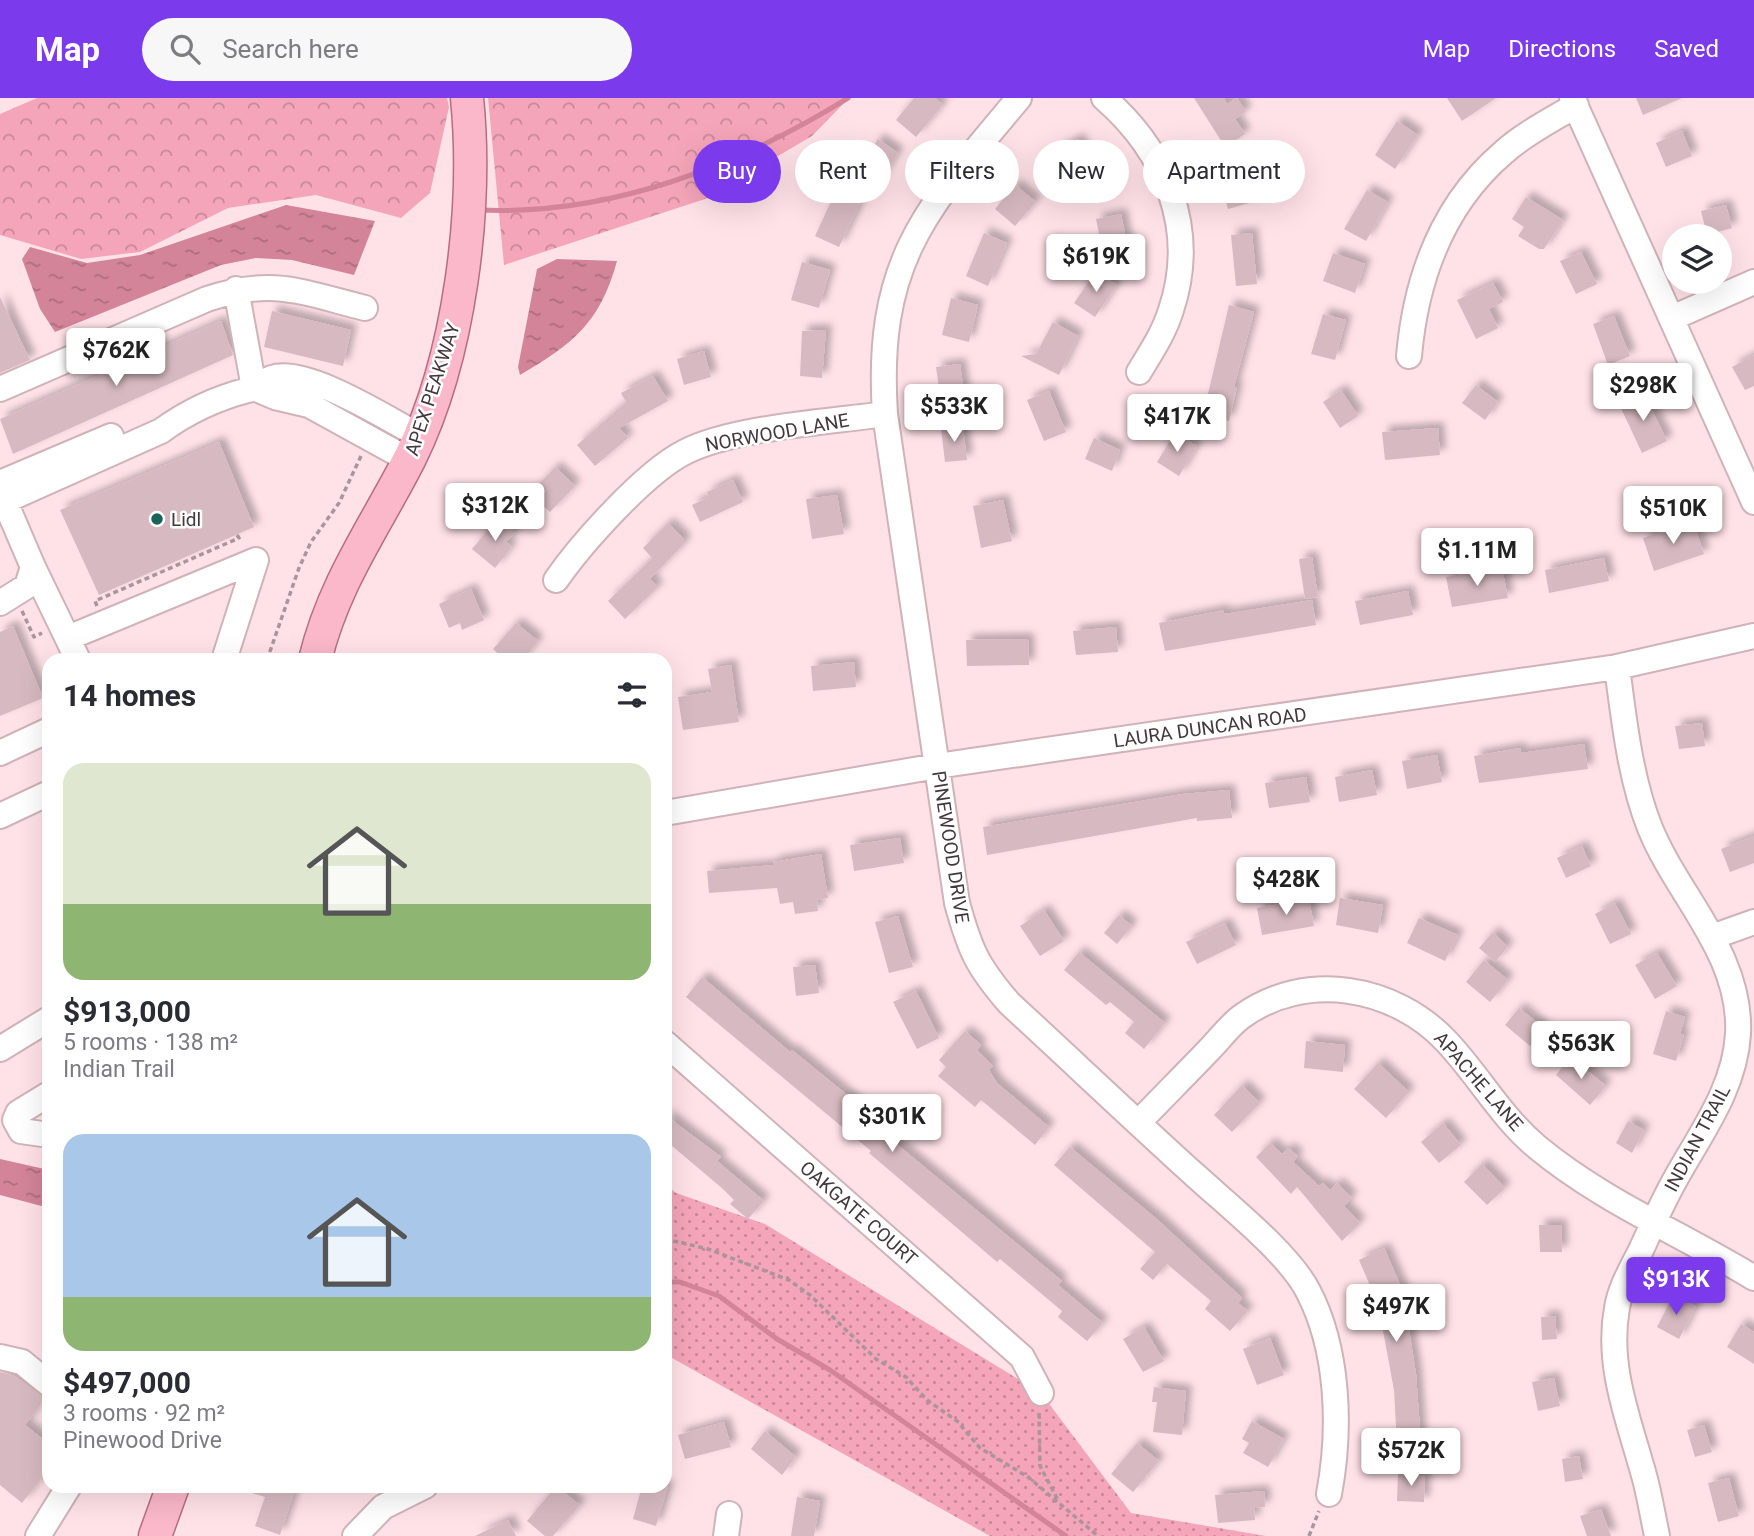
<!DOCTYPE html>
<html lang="en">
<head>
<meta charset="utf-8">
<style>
  :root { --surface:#fff; --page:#f7f7f7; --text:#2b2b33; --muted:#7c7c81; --accent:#7c3aed }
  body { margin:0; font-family:Roboto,sans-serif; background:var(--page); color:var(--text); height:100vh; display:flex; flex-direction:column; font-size:26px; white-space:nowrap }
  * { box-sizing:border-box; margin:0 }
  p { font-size:23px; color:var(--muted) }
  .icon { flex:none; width:38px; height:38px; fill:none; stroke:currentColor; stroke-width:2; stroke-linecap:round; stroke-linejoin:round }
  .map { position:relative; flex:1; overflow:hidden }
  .sheet { position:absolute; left:42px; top:555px; width:630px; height:840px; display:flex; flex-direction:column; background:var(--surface); border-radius:21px; box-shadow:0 7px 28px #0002 }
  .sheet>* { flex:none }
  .top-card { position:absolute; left:693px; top:42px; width:665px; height:63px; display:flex; gap:14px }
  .controls { position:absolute; left:1662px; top:126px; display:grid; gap:14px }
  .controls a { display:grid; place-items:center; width:70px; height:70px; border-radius:50%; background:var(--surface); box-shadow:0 7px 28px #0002; font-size:35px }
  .price { position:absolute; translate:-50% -60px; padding:0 16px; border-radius:7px; background:#fff; color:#222; font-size:23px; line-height:46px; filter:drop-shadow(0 2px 4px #0008) }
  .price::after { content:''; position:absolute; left:50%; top:42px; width:21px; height:16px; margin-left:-10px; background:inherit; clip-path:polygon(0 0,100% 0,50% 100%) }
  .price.current { background:var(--accent); color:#fff }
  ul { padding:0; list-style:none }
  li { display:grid; align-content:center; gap:14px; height:371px; padding:0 21px }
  li span { display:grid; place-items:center; height:217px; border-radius:21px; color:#555 }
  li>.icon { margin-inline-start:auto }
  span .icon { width:126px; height:126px; fill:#fffc; stroke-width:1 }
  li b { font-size:30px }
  h2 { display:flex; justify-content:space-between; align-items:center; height:84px; padding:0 21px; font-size:30px }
  .pill { padding:0 24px; border-radius:32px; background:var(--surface); box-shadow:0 7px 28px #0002; font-size:24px; line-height:63px }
  .pill.current { background:var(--accent); color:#fff }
  header { display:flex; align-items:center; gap:42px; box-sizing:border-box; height:98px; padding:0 35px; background:var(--accent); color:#fff }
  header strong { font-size:33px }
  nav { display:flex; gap:38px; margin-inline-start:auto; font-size:24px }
  .search { width:490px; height:63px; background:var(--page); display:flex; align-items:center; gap:18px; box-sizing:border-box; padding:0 24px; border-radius:38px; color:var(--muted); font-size:26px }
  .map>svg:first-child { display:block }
</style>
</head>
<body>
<header>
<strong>Map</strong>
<div class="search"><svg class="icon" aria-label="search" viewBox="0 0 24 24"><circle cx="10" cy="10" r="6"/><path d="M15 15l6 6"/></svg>Search here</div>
<nav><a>Map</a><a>Directions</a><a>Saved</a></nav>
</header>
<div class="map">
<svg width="1754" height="1438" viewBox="0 0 1754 1438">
  <defs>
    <pattern id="forest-crowns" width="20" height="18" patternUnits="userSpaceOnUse" patternTransform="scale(1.75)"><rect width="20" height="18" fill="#f5a5b9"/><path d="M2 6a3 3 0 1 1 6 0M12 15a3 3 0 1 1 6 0" fill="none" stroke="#c88798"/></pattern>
    <pattern id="park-dots" width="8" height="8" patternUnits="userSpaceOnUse" patternTransform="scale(1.75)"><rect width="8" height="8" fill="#f5a5b9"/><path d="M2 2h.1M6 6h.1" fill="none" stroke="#c88798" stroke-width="1.8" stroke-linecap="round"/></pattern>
    <pattern id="water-ripples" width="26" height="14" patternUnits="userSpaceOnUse" patternTransform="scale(1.75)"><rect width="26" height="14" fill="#d38499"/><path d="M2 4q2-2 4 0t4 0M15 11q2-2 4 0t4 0" fill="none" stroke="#ad6d7e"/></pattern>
    <filter id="shadow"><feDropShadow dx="6" dy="-6" stdDeviation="3.5" flood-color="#0004"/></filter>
  </defs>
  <rect width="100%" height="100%" fill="#ffe2e8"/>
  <path fill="url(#forest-crowns)" d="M37 0H447L449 9 430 95 401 120 316 97 228 110 140 154 81 161 0 137V16Z
    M488 0H849L812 38 705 101 504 167Z"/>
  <path fill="url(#park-dots)" d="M665 1086 676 1095 765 1126 1041 1295 1131 1415 1266 1438H990L665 1256Z"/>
  <path fill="url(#water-ripples)" d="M286 107 375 123 354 177 292 162 256 160 221 167 55 234 40 211 22 161 30 149 87 165 140 157Z
    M557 161 617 163C600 225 573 246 520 277L518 269 537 171Z
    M0 1061 49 1072V1110L0 1097Z"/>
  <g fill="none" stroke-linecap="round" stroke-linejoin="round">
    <path stroke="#d38499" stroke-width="5" d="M479 112C610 118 738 68 848 0
      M665 1184H680L719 1198 777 1241 830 1272 1066 1438"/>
  </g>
  <path fill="#d7bac1" filter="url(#shadow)" d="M914 0H935L943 7 916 39 896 22Z
    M1194 0H1224L1227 6 1237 0 1246 14 1235 21 1245 36 1225 49Z
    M1447 0H1496L1462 23Z
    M1636 0H1682L1643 17Z
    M1397 23 1418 37 1395 71 1375 57Z
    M1682 33 1692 58 1666 69 1656 45Z
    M878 41 898 55 879 84 859 71Z
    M1078 41 1091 64 1052 85 1039 62Z
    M1241 65 1253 104 1228 111 1217 72Z
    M1015 87 1036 104 1015 128 995 111Z
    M1367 92 1388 104 1366 143 1344 131Z
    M836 93 860 105 839 149 815 138Z
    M1526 99 1563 122 1544 151H1539L1518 138 1524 129 1512 121Z
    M1726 107 1732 130 1707 137 1701 113Z
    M1121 116 1129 155 1104 160 1096 121Z
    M984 135 1007 145 988 188 966 178Z
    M1252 135 1257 186 1236 188 1231 137Z
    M1581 154 1597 186 1576 196 1560 163Z
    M1333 155 1365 166 1355 195 1323 183Z
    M802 164 830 172 819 210 791 202Z
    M1096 173 1117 187 1095 219 1074 205Z
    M1493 185 1503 204 1489 211 1498 230 1476 241 1457 202Z
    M0 199 30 262 0 275Z
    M951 200 978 207 969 244 942 237Z
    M1229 207 1254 214 1234 289H1237L1229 323 1203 317Z
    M272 213 351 232 343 268 264 249Z
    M1323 216 1346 222 1335 262 1311 256Z
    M1614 218 1630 258 1608 267 1593 226Z
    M221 223 233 257 13 356 0 321Z
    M1053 224 1078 238 1059 277 1021 258 1036 256Z
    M826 232 822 280 800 278 802 233Z
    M704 253 711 279 684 287 677 261Z
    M1754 257V288L1745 292 1732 269Z
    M960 266 965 300 941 304 936 269Z
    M653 278 668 303 619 330 628 340 595 368 577 347 626 304 621 295Z
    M1476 287 1498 304 1485 322 1462 305Z
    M1341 292 1358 318 1340 330 1323 304Z
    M1049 293 1066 334 1044 343 1027 302Z
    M1643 294 1667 343 1642 355 1619 306Z
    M963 329 967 362 945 364 941 331Z
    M1438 330 1440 357 1385 362 1382 334Z
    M1175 335 1197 348 1179 378 1157 364Z
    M1094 340 1120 352 1112 373 1085 361Z
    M219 344 254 429 99 497 60 412Z
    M555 369 575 388 550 414 530 396Z
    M733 382 743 404 700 424 692 407 709 399 707 394Z
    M837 397 844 436 812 441 806 401Z
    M1003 402 1012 443 981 450 973 408Z
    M498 420 515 434 506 444 512 449 495 470 472 451Z
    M1693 424 1704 456 1654 473 1643 440Z
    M668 425 684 441V446L650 481 658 489 625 521 608 503 652 460 643 450Z
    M1312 459 1318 499 1305 501 1299 461Z
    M1604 460 1609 483 1549 495 1545 472Z
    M1502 470 1508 500 1452 509 1446 479Z
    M471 491 484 522 462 532 460 525 449 530 439 506Z
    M1408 493 1413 517 1360 527 1355 503Z
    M1312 502 1316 527 1165 553 1159 525 1224 512V516Z
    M516 525 538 543 523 562H505L493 551Z
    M13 528 43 600 0 618V534Z
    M1116 529 1118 554 1076 557 1073 533Z
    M1028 541 1029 567 967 568 966 542Z
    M854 564 856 589 813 593 811 568Z
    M731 567 739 624 683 632 678 599 712 594 708 571Z
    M1702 625 1705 648 1679 651 1675 628Z
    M1584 646 1588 671 1479 685 1474 658 1520 650 1521 655Z
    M1437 657 1442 684 1407 691 1402 663Z
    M1372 672 1377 697 1339 704 1335 679Z
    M1306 679 1310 704 1269 710 1265 685Z
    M1229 692 1232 720 1197 723V720L987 757 983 729 1183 696Z
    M1754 738V765L1730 774 1721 751Z
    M900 740 904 765 854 773 850 747Z
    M1582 748 1591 768 1566 780 1557 760Z
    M821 756 828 800 817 802 818 813 795 816 793 804 780 806 777 790 709 795 707 773 773 767V764Z
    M1340 800 1383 807 1378 835 1336 827Z
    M1309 801 1314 828 1262 837 1257 810Z
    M1615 805 1631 836 1610 846 1595 816Z
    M1044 812 1064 843 1040 858 1020 828Z
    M1119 817 1132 828 1117 846 1104 835Z
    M898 818 913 869 889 875 875 824Z
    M1419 820 1458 837 1445 863 1407 845Z
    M1225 825 1236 847 1197 866 1186 844Z
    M1493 834 1508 849 1495 864 1479 850Z
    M1079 854 1165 925 1144 951 1125 935 1134 924 1110 904 1106 907 1064 872Z
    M1657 855 1677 888 1655 901 1635 867Z
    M1484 862 1508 882 1490 904 1466 884Z
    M815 867 819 895 796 898 793 869Z
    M702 879 790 954 792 952 874 1019 870 1024 1062 1183 1058 1187 1103 1225 1087 1243 1058 1219 1062 1213 1000 1161 997 1164 869 1055 871 1053 686 899Z
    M916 893 939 940 917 951 893 904Z
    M1519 910 1545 931 1530 948 1505 927Z
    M1666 913 1685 919 1680 936 1684 937 1676 963 1653 956Z
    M965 933 981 947 977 952 993 968 989 972 997 985 1049 1029 1035 1047 981 1002 975 1009 938 978 946 969 939 962Z
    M1306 943 1345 947 1343 974 1304 970Z
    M1571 959 1606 988 1590 1007 1556 977Z
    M1378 965 1409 994 1386 1020 1354 991Z
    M1242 987 1260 1005 1232 1034 1214 1017Z
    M665 1017 721 1059 717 1063 764 1103 748 1121 730 1106 734 1102 723 1091 665 1042Z
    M1628 1023 1644 1032 1632 1055 1616 1045Z
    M1443 1025 1461 1047 1439 1065 1421 1044Z
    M1270 1045 1282 1056 1288 1050 1298 1058 1293 1064 1319 1088 1323 1085 1330 1092 1337 1085 1352 1100 1344 1108 1360 1125 1342 1143 1297 1089 1291 1096 1256 1059Z
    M1070 1049 1159 1123 1242 1200 1238 1205 1248 1213 1230 1233 1205 1211 1211 1203 1167 1166 1153 1182 1140 1171 1155 1154 1054 1067Z
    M1482 1066 1505 1090 1487 1107 1464 1084Z
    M1539 1127H1561L1562 1154H1540Z
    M1384 1150 1403 1193 1416 1276 1421 1345 1397 1347 1394 1292 1378 1206 1359 1162Z
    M1674 1196 1696 1208 1679 1241 1657 1229Z
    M1555 1218 1557 1241 1542 1242 1541 1219Z
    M1741 1226 1754 1234V1266L1727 1249Z
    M1144 1229 1164 1263 1143 1274 1123 1241Z
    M1270 1240 1284 1277 1257 1287 1243 1251Z
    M0 1274 15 1278 45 1301 25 1327 49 1346V1371L22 1405 0 1387Z
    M1554 1280 1560 1308 1538 1313 1532 1284Z
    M1154 1289 1186 1293 1182 1337 1153 1334 1157 1304H1152Z
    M1252 1323 1284 1341 1268 1369 1243 1355 1249 1345 1242 1341Z
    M724 1324 731 1349 685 1361 678 1337Z
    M1704 1327 1712 1354 1695 1359 1687 1332Z
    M765 1333 796 1359 782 1377 751 1351Z
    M1137 1345 1159 1363 1133 1394 1111 1376Z
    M1579 1358 1583 1381 1565 1384 1562 1361Z
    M1398 1376 1425 1378 1424 1404 1397 1403Z
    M1729 1380 1739 1418 1718 1424 1708 1385Z
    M240 1388H281L295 1392 280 1437 255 1428 265 1399 239 1391Z
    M556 1388 580 1407 553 1438H545L527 1423Z
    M642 1388H668L656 1428 633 1421Z
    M1264 1393 1265 1409 1254 1410 1255 1422 1218 1425 1215 1397Z
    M797 1399 820 1403 814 1438H791Z
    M1601 1411 1611 1438H1587L1580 1418Z
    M508 1422 516 1438H475Z"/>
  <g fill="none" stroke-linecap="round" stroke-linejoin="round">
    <g stroke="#cfb3b9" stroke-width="28">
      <path id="minor" d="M1019 0C926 111 875 162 885 316L957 805C970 852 977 868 1009 905 1072 963 1134 1022 1197 1079 1229 1108 1289 1156 1308 1193 1339 1252 1341 1332 1329 1396
        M1104 0C1166 54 1198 131 1171 212 1164 235 1151 254 1139 274
        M1572 0 1754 404
        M236 191 254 290
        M1672 220 1754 184
        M1409 258C1416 179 1442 107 1504 54 1525 35 1552 22 1576 7
        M254 290 275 299 309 307 409 362
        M0 291 207 201C272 179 301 194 365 210
        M0 385 111 338
        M0 392 33 469 27 488 0 505
        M0 405 161 333C187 314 217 300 248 292 257 289 263 283 272 280 306 268 389 322 420 338
        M33 469 78 562
        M556 482C581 446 645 374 685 354 734 329 829 324 885 316
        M68 540 256 462 224 562
        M1617 569C1624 622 1630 680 1650 730 1678 799 1742 856 1738 936 1735 990 1701 1035 1676 1080 1663 1103 1652 1128 1641 1152 1632 1170 1620 1190 1617 1210 1606 1269 1630 1325 1645 1381 1650 1400 1653 1419 1657 1438
        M0 655 49 632
        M665 715 937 668 1617 569 1754 538
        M0 718 49 695
        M1712 839 1754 824
        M665 945 1022 1259 1041 1295
        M0 951 49 921
        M49 996 18 1015 15 1022 21 1033 49 1037
        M1138 1025C1161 1001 1185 977 1208 953 1219 942 1229 928 1241 919 1305 872 1395 888 1447 944 1479 978 1501 1019 1537 1049 1602 1103 1682 1136 1754 1180
        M0 1259 22 1264 49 1286
        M38 1438 69 1388
        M355 1438 383 1409 425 1388
        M726 1438 729 1416"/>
    </g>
    <g stroke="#b86c81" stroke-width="35">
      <path id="major" d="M315 562C334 484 375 429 410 360 460 259 478 111 467 0
        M155 1438 173 1388"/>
    </g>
    <path stroke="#aa959a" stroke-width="3.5" stroke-dasharray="5 3.5" stroke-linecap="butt" d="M97 508 95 503 239 440 237 437
      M22 513 34 539 42 535
      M267 562 299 470 311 444 339 405 361 358
      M665 1141 708 1151 789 1182 810 1197 876 1261 906 1279 927 1302 957 1323 980 1350 1028 1379 1098 1438
      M1039 1315 1040 1368 1059 1404
      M1309 1438 1319 1413"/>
    <use href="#minor" stroke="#fff" stroke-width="24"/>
    <use href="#major" stroke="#fab8ca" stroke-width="32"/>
  </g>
  <circle fill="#19635a" stroke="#fff" stroke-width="2.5" cx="157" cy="421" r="7"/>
  <g text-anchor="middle" stroke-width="5" stroke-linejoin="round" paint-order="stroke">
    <g font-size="19" fill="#43383b" stroke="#fff">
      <text transform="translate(432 291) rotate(-72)" y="7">APEX PEAKWAY</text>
      <text transform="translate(777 334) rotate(-10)" y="7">NORWOOD LANE</text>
      <text transform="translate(1210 629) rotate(-8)" y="7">LAURA DUNCAN ROAD</text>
      <text transform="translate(951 749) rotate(81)" y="7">PINEWOOD DRIVE</text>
      <text transform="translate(1479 983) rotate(49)" y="7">APACHE LANE</text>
      <text transform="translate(1697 1040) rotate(-62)" y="7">INDIAN TRAIL</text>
      <text transform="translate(859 1115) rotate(41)" y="7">OAKGATE COURT</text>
    </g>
    <g font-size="19" fill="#43383b" stroke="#fff" text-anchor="start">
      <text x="171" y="428">Lidl</text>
    </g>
  </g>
</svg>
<div class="controls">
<a><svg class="icon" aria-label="layers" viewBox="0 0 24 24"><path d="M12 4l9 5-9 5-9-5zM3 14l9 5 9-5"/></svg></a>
</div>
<b class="price" style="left:1096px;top:196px">$619K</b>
<b class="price" style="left:116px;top:290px">$762K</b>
<b class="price" style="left:1643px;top:325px">$298K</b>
<b class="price" style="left:954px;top:346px">$533K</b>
<b class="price" style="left:1177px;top:356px">$417K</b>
<b class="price" style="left:495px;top:445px">$312K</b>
<b class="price" style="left:1673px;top:448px">$510K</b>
<b class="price" style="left:1477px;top:490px">$1.11M</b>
<b class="price" style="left:1286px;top:819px">$428K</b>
<b class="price" style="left:1581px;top:983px">$563K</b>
<b class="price" style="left:892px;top:1056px">$301K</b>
<b class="price current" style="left:1676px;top:1219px">$913K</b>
<b class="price" style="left:1396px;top:1246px">$497K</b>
<b class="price" style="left:1411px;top:1390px">$572K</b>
<div class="top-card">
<a class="pill current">Buy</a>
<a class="pill">Rent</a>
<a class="pill">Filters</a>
<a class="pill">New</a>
<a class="pill">Apartment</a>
</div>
<section class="sheet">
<h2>14 homes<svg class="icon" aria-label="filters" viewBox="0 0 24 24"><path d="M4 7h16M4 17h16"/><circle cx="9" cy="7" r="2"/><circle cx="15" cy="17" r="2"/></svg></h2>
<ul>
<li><span style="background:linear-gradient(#dfe7d0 65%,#8fb573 0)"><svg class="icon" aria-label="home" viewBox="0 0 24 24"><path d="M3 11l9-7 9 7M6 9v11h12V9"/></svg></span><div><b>$913,000</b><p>5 rooms · 138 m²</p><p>Indian Trail</p></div></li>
<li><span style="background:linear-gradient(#a9c7e8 75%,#8fb573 0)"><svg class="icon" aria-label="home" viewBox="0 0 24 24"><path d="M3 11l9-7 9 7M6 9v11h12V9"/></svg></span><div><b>$497,000</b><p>3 rooms · 92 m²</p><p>Pinewood Drive</p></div></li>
</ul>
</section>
</div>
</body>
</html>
